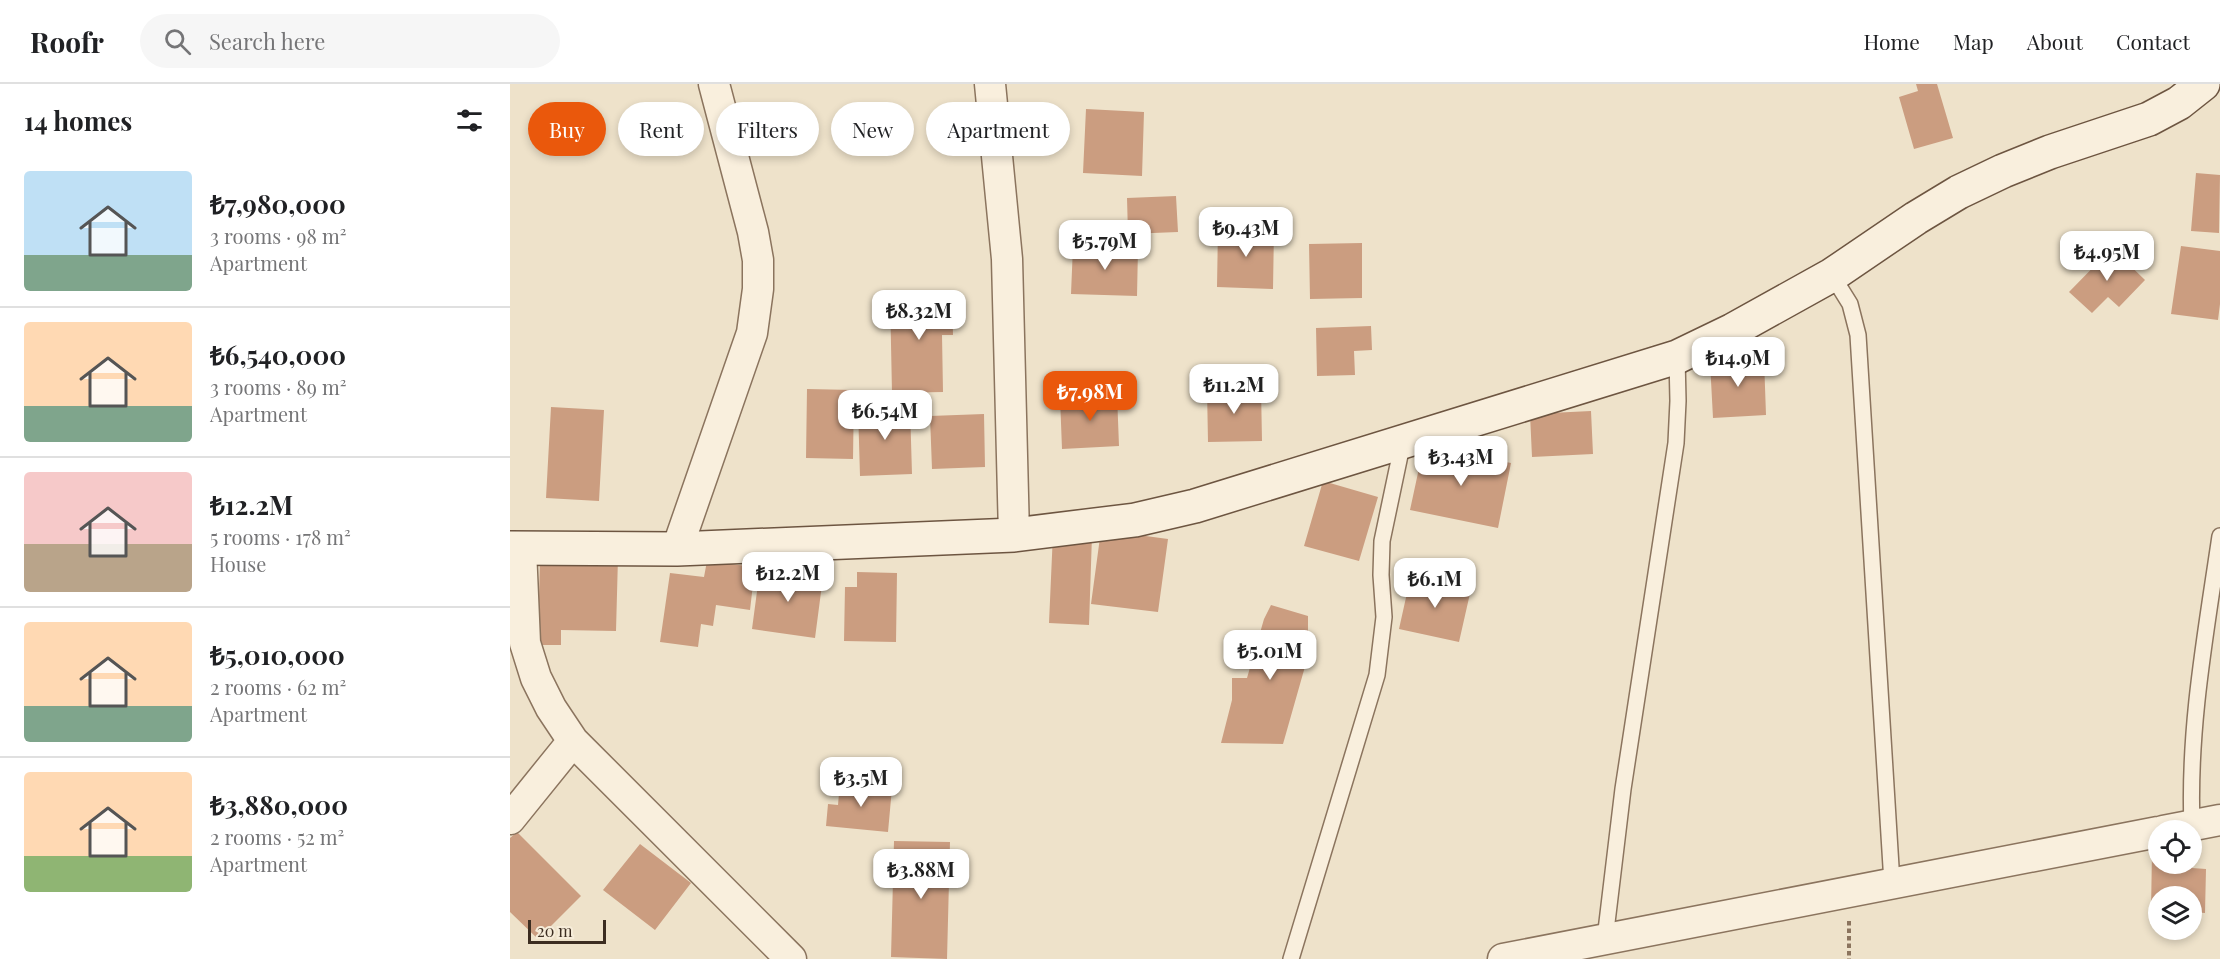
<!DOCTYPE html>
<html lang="en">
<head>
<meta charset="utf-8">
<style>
  :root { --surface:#fff; --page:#f6f6f6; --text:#202124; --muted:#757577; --line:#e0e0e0; --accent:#ea580c }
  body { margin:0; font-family:"Playfair Display",serif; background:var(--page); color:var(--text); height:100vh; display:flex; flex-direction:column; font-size:22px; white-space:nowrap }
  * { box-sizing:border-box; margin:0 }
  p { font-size:20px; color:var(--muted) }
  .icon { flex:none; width:33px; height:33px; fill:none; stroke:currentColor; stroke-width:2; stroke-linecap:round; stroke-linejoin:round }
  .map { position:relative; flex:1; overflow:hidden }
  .panel { display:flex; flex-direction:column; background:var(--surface); width:510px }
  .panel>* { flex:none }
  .hud { position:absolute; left:18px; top:18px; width:570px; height:54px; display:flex; gap:12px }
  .fabs { position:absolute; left:1638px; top:736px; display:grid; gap:12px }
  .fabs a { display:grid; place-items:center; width:54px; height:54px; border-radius:50%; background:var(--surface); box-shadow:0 3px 9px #0003; font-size:30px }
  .scale { position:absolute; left:18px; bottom:15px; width:78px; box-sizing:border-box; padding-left:6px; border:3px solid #3c2d21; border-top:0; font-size:16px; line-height:21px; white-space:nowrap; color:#3c2d21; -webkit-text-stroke:4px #f6ecd9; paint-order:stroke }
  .price { position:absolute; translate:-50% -51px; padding:0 14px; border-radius:12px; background:#fff; color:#222; font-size:20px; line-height:39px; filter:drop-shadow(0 2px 3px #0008) }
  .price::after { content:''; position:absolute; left:50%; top:36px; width:18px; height:14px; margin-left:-9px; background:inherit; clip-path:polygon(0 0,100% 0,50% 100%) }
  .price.on { background:var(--accent); color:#fff }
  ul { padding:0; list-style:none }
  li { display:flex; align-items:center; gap:18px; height:150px; padding:0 24px }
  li+li { border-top:2px solid var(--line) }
  li span { display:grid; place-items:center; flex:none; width:168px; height:120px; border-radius:6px; color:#555 }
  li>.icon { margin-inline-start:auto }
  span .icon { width:72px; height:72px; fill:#fffc; stroke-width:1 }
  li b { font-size:26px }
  h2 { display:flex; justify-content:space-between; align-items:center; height:72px; padding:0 24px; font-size:26px }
  .pill { padding:0 21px; border-radius:27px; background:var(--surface); box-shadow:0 3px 9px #0003; font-size:21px; line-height:54px }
  .pill.on { background:var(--accent); color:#fff }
  header { display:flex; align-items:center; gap:36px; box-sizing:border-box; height:84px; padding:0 30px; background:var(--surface); border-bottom:2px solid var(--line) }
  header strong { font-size:28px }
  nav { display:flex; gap:33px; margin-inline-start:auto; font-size:21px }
  .search { width:420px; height:54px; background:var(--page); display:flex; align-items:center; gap:15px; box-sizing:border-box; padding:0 21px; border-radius:33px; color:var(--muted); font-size:22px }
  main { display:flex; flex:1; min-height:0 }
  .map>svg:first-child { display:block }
</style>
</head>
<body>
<header>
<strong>Roofr</strong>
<div class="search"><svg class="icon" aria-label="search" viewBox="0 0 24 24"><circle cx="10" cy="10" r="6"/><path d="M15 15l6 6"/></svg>Search here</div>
<nav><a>Home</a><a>Map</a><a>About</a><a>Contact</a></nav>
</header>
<main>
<section class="panel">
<h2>14 homes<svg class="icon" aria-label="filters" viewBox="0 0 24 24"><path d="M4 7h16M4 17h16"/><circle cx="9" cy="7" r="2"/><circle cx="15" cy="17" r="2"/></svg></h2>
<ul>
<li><span style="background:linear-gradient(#bfe0f5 70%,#7fa58c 0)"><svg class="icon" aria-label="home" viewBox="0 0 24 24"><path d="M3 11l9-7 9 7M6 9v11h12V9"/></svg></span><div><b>₺7,980,000</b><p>3 rooms · 98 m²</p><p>Apartment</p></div></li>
<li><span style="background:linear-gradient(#ffd9b3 70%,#7fa58c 0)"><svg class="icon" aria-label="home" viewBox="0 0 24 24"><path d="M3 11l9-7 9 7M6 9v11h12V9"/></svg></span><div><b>₺6,540,000</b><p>3 rooms · 89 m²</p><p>Apartment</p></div></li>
<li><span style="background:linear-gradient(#f6c9c9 60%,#b9a48a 0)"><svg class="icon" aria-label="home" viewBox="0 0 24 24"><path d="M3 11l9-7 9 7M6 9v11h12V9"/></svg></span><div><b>₺12.2M</b><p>5 rooms · 178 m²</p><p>House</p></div></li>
<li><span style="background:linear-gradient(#ffd9b3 70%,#7fa58c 0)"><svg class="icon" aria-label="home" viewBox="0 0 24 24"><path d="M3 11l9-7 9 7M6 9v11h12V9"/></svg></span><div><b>₺5,010,000</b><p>2 rooms · 62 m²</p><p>Apartment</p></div></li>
<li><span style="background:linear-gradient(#ffd9b3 70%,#8fb573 0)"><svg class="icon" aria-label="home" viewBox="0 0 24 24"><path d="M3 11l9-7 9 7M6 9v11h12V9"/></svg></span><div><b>₺3,880,000</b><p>2 rooms · 52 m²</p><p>Apartment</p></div></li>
</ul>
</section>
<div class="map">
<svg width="1710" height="875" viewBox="0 0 1710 875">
  <rect width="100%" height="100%" fill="#eee2ca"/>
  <path fill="#cb9d80" d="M1406 0H1427L1443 54 1404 65 1389 13 1408 7Z
    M576 25 634 28 632 92 573 89Z
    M1686 89 1710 91 1709 149 1681 147Z
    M666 112 668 148 618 150 617 114Z
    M708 144 764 145 763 205 707 203Z
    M852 159V214L800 215 799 160Z
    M563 162 628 164 627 212 561 210Z
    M1671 162 1710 167V220L1708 236 1661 230Z
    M1602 164 1635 196 1609 223 1598 213 1582 229 1559 208Z
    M442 209 443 251H432L433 308 382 309 380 211Z
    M861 242 862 266 844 267 845 291 807 292 806 244Z
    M1254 275 1256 331 1203 334 1200 278Z
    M751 304 752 357 698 358 697 305Z
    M297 305 344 306 343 375 296 374Z
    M607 310 609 362 552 365 550 313Z
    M41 323 94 326 89 417 36 414Z
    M400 323 402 390 350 392 348 324Z
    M1081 327 1083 370 1022 373 1020 330Z
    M474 330 475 383 422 385 420 332Z
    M914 361 1001 379 988 444 900 426Z
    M813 397 868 413 849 477 794 462Z
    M591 446 658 455 648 528 581 520Z
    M543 449 582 451 579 541 539 539Z
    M30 471 108 473 106 547 51 546V561H28Z
    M197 477 245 483 240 526 206 521 203 542 191 540 188 563 150 558 160 489 194 493Z
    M250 485 313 493 305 554 242 545Z
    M347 488 387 489 386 558 334 557 335 503H347Z
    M901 491 961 505 949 558 889 545Z
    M761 521 798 532V572L773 660 711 659 722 616V594H737L754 535Z
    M330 698 382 704 378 748 316 742 318 720 328 721Z
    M7 748 71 812 28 855 0 828V754Z
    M384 757 440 758 437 875 381 873Z
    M130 760 181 799 145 846 93 806Z
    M1642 768H1648V780H1683L1682 784 1696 785 1695 829 1682 828V813H1648V827H1641Z"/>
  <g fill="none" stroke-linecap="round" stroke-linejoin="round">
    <g stroke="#8b745e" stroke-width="18">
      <path id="lane" d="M1322 191 1340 220 1348 251 1382 799
        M1682 742C1678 644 1696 548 1710 452
        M1095 855 1113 705 1166 359 1168 317 1167 273
        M781 875 867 591 874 533 871 491 872 457 893 357"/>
    </g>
    <g stroke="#8b745e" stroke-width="33">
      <path id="street" d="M480 0 497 175 504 451
        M11 465 15 559 26 594 41 624 63 657 281 875
        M167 465 242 249 248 205V176L243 148 204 0
        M0 735 63 657
        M1653 747 1710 736
        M993 875 1648 748"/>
    </g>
    <g stroke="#6d5541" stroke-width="36">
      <path id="secondary" d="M0 464 167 465 504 451 625 436 685 422 1167 273 1223 246 1322 191 1406 134 1449 108 1493 87 1540 68 1639 35 1669 19 1693 0"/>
    </g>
    <path stroke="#8b745e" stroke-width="4" stroke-dasharray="4.5 3" stroke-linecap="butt" d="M1339 837V875"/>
    <use href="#lane" stroke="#f9efdd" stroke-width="15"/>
    <use href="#street" stroke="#f9efdd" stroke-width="30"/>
    <use href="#secondary" stroke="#f9efdd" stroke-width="33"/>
  </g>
</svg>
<div class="fabs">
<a><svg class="icon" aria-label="locate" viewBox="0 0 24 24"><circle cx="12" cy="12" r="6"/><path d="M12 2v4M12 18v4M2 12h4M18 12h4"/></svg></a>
<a><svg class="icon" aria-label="layers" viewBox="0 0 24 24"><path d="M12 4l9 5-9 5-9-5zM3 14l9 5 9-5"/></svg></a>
</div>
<div class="scale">20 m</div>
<b class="price" style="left:736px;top:174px">₺9.43M</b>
<b class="price" style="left:595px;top:187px">₺5.79M</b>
<b class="price" style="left:1597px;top:198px">₺4.95M</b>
<b class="price" style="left:409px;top:257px">₺8.32M</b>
<b class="price" style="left:1228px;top:304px">₺14.9M</b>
<b class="price" style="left:724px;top:331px">₺11.2M</b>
<b class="price on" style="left:580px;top:338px">₺7.98M</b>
<b class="price" style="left:375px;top:357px">₺6.54M</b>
<b class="price" style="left:951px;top:403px">₺3.43M</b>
<b class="price" style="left:278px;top:519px">₺12.2M</b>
<b class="price" style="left:925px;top:525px">₺6.1M</b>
<b class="price" style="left:760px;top:597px">₺5.01M</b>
<b class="price" style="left:351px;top:724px">₺3.5M</b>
<b class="price" style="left:411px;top:816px">₺3.88M</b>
<div class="hud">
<a class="pill on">Buy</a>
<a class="pill">Rent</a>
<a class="pill">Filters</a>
<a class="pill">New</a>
<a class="pill">Apartment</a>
</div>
</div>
</main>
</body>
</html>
